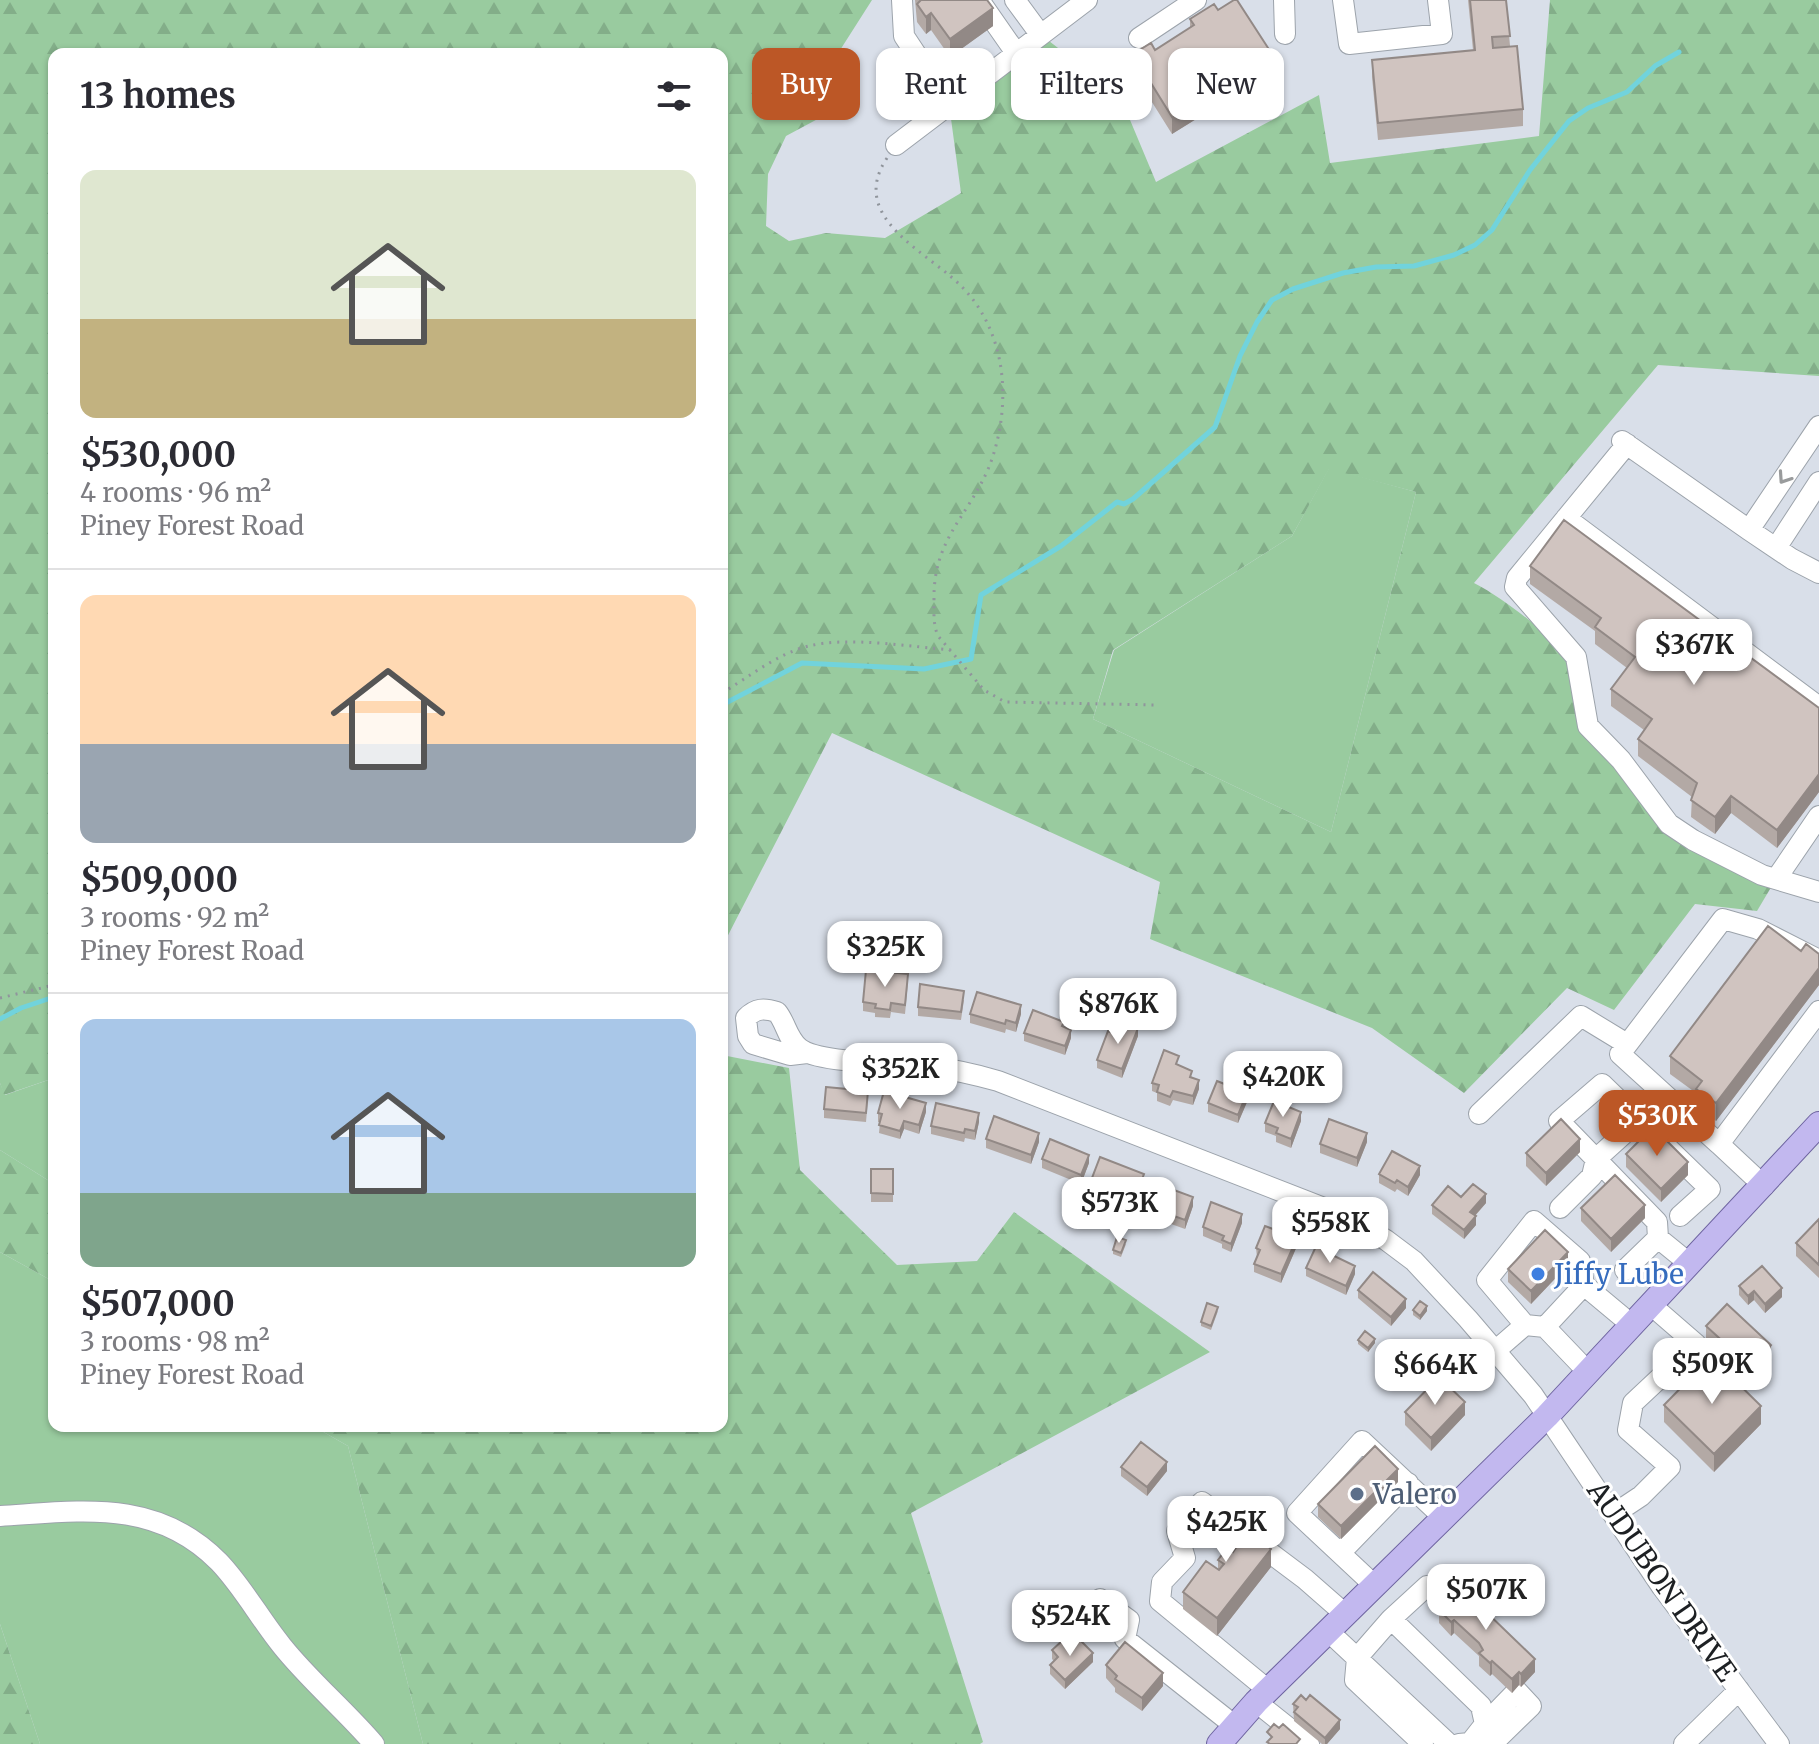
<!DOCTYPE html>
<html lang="en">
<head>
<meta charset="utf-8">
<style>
  :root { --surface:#fff; --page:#f2f2f3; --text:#2b2b33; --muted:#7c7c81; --line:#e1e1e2; --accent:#bc5726 }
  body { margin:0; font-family:Merriweather,serif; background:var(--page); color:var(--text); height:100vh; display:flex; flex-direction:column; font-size:30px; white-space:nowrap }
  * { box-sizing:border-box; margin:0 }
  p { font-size:26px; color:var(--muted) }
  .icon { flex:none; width:44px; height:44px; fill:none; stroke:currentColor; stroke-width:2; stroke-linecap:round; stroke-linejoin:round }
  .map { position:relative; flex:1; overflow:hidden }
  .drawer { position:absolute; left:48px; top:48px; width:680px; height:1384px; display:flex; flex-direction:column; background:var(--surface); border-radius:16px; box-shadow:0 2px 6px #0004 }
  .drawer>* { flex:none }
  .banner { position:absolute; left:752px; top:48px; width:760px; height:72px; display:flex; gap:16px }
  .price { position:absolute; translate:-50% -68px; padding:0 18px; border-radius:16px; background:#fff; color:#222; font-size:26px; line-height:52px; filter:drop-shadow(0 2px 4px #0008) }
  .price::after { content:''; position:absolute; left:50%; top:48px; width:24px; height:18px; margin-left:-12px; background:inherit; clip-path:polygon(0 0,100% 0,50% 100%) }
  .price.selected { background:var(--accent); color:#fff }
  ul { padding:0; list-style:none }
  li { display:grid; align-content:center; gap:16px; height:424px; padding:0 32px }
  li+li { border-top:2px solid var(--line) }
  li span { display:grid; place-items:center; height:248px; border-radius:16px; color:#555 }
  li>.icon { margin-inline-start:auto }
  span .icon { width:144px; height:144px; fill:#fffc; stroke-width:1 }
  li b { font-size:34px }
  h2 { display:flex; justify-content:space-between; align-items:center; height:96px; padding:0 32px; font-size:34px }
  .chip { padding:0 28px; border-radius:16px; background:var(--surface); box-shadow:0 2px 6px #0004; font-size:28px; line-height:72px }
  .chip.selected { background:var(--accent); color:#fff }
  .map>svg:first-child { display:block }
</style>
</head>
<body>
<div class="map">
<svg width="1819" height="1744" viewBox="0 0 1819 1744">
  <defs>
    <pattern id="forest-firs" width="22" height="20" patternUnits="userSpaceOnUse" patternTransform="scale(2)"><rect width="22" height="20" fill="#99cb9f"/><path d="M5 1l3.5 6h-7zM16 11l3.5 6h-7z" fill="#83ae89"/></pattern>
  </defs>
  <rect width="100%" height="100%" fill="#d9dfe9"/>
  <path fill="#99cb9f" d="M1329 468 1416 492 1331 832 1093 719 1114 650 1292 536Z
    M54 1078V1184L0 1150V1083L5 1095Z
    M0 1252 54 1282V1426H313L348 1446 423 1744H40L0 1624Z"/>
  <path fill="url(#forest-firs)" fill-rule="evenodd" d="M0 0H872L828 69 827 114 786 136 768 174 766 226 789 241 826 233 885 238 961 193 949 104 1040 34 1120 96 1156 182 1319 95 1330 163 1539 136 1550 0H1819V376L1658 365 1474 583C1509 601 1544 633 1576 657L1588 726 1669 824 1776 879 1757 911 1695 904 1614 1010 1567 988 1464 1093 1372 1028 1150 939 1160 882 832 733 722 947V54H54V1078L4 1095 0 1083ZM1329 469 1416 492 1331 832 1093 719 1113 650 1292 536Z
    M722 1055 789 1068 800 1170 897 1265 977 1261 1014 1212 1210 1352 911 1513 983 1742 980 1744H423L348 1446 313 1426H722Z
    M0 1150 54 1184V1282L0 1252Z
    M0 1624 40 1744H0Z"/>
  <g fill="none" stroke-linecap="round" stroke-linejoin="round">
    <path stroke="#71d3dc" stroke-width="5" d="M722 705 802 663 924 669 971 659 981 595 1061 546 1117 502 1124 504 1133 499 1215 427 1240 356 1257 322 1272 300 1293 289 1343 273 1376 267 1414 266 1454 255 1475 245 1492 230 1530 170 1569 121 1588 108 1627 92 1655 66 1679 52
      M0 1019 21 1008 54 997"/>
    <g stroke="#9ca3ab" stroke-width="22">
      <path id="minor" d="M902 0 904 36 949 104
        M979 0 1016 53
        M1015 0 1040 34
        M1284 0 1285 34
        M1343 0 1349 44 1442 34 1438 0
        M1139 38 1196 0
        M896 145 1087 0
        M1622 441 1749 530 1792 559 1819 573
        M1627 444 1517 578 1515 587 1576 657 1588 726 1621 760 1669 824 1693 840 1762 875 1819 892
        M1566 518 1819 707
        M1749 530 1819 426
        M1776 548 1819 482
        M1776 879 1819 816
        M807 1053 790 1055 753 1044 748 1036 746 1018C756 1008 764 1008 777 1012 786 1023 787 1038 799 1048 818 1064 898 1062 926 1066 950 1069 974 1074 998 1081L1324 1208 1356 1222 1386 1240 1414 1261 1468 1319 1533 1395 1662 1587 1779 1744
        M1479 1114 1581 1016 1627 1044
        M1719 1144 1620 1054 1723 919 1758 929 1819 960
        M1764 1186 1719 1144 1819 1011
        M1560 1208 1592 1176 1596 1159 1639 1120
        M1680 1216 1710 1189 1602 1084 1559 1121 1657 1222 1658 1238 1690 1264
        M1625 1270 1658 1238
        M1545 1327 1584 1285
        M1495 1351 1525 1325
        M1588 1372 1545 1327 1525 1325 1487 1280 1534 1221 1580 1261 1584 1285 1632 1325
        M1614 1514 1641 1496 1670 1467 1628 1430 1633 1403 1696 1344 1651 1305
        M0 1516C81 1511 156 1498 219 1562 243 1587 260 1619 282 1646 310 1681 345 1710 374 1744
        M1340 1553 1408 1483
        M1374 1585 1297 1513 1362 1441 1443 1517
        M1100 1599 1129 1620 1125 1639 1235 1726
        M1391 1619 1427 1586 1443 1597
        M1328 1631 1449 1744
        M1268 1690 1160 1601 1162 1582 1185 1558 1177 1531 1202 1502 1305 1579 1345 1614
        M1256 1702 1309 1744
        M1485 1724 1517 1691 1531 1706 1492 1744
        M1423 1744 1355 1680 1357 1658 1391 1619 1481 1706 1485 1724 1470 1743 1459 1744
        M1684 1744 1739 1690"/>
    </g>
    <g stroke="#6e64a0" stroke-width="26">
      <path id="major" d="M1219 1744 1256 1702 1547 1416 1819 1124"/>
    </g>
    <path stroke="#90959c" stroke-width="3" stroke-dasharray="2 6" stroke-linecap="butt" d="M887 158C846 219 931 253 964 289 981 307 992 329 998 353 1007 390 1003 431 989 467 968 517 933 539 934 600 934 613 933 624 938 636L984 690 1005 702 1157 705
      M722 693C749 677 778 653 809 646 848 636 911 647 952 650
      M0 998 54 985"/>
    <use href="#minor" stroke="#fff" stroke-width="20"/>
    <use href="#major" stroke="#c2b8ef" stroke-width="24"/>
  </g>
  <path fill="#b3a9a5" d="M915 0H987L993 26 950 57 931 30 926 34 917 22Z
    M1468 0H1506L1510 46 1523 109V126L1378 140 1372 77V60L1473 50Z
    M1218 10 1272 72 1172 134 1133 72V54L1155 50 1190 28V19Z
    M1530 566 1819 708V792L1777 848 1731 813 1715 834 1691 817 1692 797 1638 756V739L1644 730 1611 706V689L1627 668 1595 644V631L1530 584Z
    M880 934 894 937V941L881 942Z
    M1801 951 1819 954V985L1716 1121 1696 1106V1093L1670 1074V1056Z
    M908 982 905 1014 891 1012 890 1018 875 1017V1013L863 1011V1002Z
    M964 1000 961 1020 918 1016V1007Z
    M970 1014H1021L1016 1032 1006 1029 1005 1033 970 1023Z
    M1064 1026 1071 1038 1065 1055 1024 1041V1033Z
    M1119 1035 1138 1036 1122 1078 1097 1068V1060Z
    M1179 1065 1192 1077 1199 1089 1193 1105 1173 1100 1170 1106 1157 1101V1093L1152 1091V1083Z
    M868 1099 866 1122 824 1118V1109Z
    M1247 1102 1238 1123 1208 1112V1103Z
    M926 1112 919 1134 904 1129 900 1139 879 1133 880 1122H878V1113Z
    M1301 1121 1291 1148 1276 1142V1136L1265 1132V1123Z
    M979 1122 975 1140 965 1138 964 1142 931 1134V1126Z
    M986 1139 1039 1142 1031 1164 986 1148Z
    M1367 1142 1357 1167 1320 1153V1144Z
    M1580 1152 1546 1186 1526 1166V1153Z
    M1626 1154 1688 1175 1661 1202 1626 1167Z
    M1042 1159 1089 1163 1081 1184 1042 1168Z
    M871 1169H893V1202H871Z
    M1379 1174 1420 1175 1408 1196 1397 1189 1395 1192 1379 1183Z
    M1092 1178 1144 1183 1136 1204 1092 1187Z
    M1461 1197 1486 1203 1475 1216 1476 1225 1464 1239 1432 1214V1205Z
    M1146 1206H1193L1185 1229 1146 1215Z
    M1581 1208 1645 1218 1611 1252 1581 1221Z
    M1819 1219V1278L1796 1256V1243Z
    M1242 1223 1231 1252 1222 1248V1244L1203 1236V1227Z
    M1296 1237 1297 1246 1281 1283 1254 1272V1264L1257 1257 1256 1248Z
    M1126 1244 1121 1257 1113 1254V1250Z
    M1330 1254 1355 1274 1346 1295 1306 1276V1268Z
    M1568 1265 1531 1304 1508 1282V1269Z
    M1739 1286 1782 1297 1765 1313 1754 1300 1748 1305 1739 1295Z
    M1358 1290 1406 1308 1391 1326 1358 1298Z
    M1413 1310 1427 1311 1420 1320 1413 1315Z
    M1218 1311 1211 1330 1201 1326V1322Z
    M1706 1326 1771 1358 1770 1360V1373L1764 1380 1757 1374 1751 1380 1706 1339Z
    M1358 1340 1375 1343 1368 1352 1358 1344Z
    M1456 1359 1481 1373 1478 1376V1383L1471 1389 1468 1386 1462 1391 1444 1371V1363Z
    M1664 1405 1761 1424 1714 1472 1664 1422Z
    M1405 1412 1465 1415 1431 1451 1405 1425Z
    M1121 1467 1167 1471 1147 1496 1121 1476Z
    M1398 1482 1341 1539 1318 1517V1504Z
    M1200 1518 1271 1567 1217 1636 1183 1609V1592L1218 1570V1560L1223 1553 1200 1535Z
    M1442 1594 1535 1672 1521 1687 1519 1685 1512 1693 1492 1674 1490 1676 1479 1666V1656L1454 1633 1451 1636 1439 1623V1610L1442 1606Z
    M1074 1646 1093 1662 1065 1689 1050 1674V1665L1054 1661 1052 1659V1650Z
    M1106 1665 1163 1686 1142 1711 1115 1692V1688L1106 1678Z
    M1293 1704 1340 1729 1327 1744H1322L1294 1721Z"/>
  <path fill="#928986" d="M993 8V26L950 57V39Z
    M931 13V30L926 34V17Z
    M1272 54V72L1172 134V117Z
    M1276 90V94L1268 100V95Z
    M1819 774V792L1777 848V830Z
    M1731 796V813L1715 834V817Z
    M1819 968V985L1716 1121V1103Z
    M1021 1005V1014L1016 1032V1023Z
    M1138 1028V1036L1122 1078V1069Z
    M1071 1030V1038L1065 1055V1046Z
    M1199 1080V1089L1193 1105V1096Z
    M1247 1093V1102L1238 1123V1115Z
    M926 1103V1112L919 1134V1125Z
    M1301 1112V1121L1291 1148V1139Z
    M979 1113V1122L975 1140V1131Z
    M904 1121V1129L900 1139V1131Z
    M1039 1133V1142L1031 1164V1155Z
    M1367 1133V1142L1357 1167V1158Z
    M1580 1139V1152L1546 1186V1173Z
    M1089 1155V1163L1081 1184V1175Z
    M1688 1162V1175L1661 1202V1189Z
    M1420 1166V1175L1408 1196V1187Z
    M1144 1174V1183L1136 1204V1195Z
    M1486 1194V1203L1470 1221V1212Z
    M1193 1197V1206L1185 1229V1220Z
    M1645 1205V1218L1611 1252V1239Z
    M1242 1214V1223L1231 1252V1244Z
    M1476 1216V1225L1464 1239V1230Z
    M1296 1232 1297 1246 1281 1283V1274Z
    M1568 1252V1265L1531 1304V1291Z
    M1355 1266V1274L1346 1295V1286Z
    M1782 1288V1297L1765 1313V1304Z
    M1754 1291V1300L1748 1305V1296Z
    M1406 1299V1308L1391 1326V1317Z
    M1427 1306V1311L1420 1320V1316Z
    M1375 1339V1343L1368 1352V1348Z
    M1771 1345V1358L1764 1367V1354Z
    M1770 1360V1373L1764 1380V1367Z
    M1757 1361V1374L1751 1380V1367Z
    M1481 1364V1373L1478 1376V1383L1471 1389V1381L1475 1371Z
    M1468 1377V1386L1462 1391V1382Z
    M1465 1402V1415L1431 1451V1438Z
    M1761 1406V1424L1714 1472V1454Z
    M1167 1462V1471L1147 1496V1487Z
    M1398 1469V1482L1341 1539V1526Z
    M1271 1549V1567L1217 1636V1618Z
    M1454 1620V1633L1451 1636V1622Z
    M1093 1653V1662L1065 1689V1680Z
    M1535 1659V1672L1521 1687V1674Z
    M1492 1661V1674L1490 1676V1663Z
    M1519 1672V1685L1512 1693V1679Z
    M1163 1673V1686L1142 1711V1698Z
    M1340 1720V1729L1327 1744H1325V1738Z"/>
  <path fill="#d0c4c0" stroke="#928986" stroke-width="2" d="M921 0H987L993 8 950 39 931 13 926 17 917 4Z
    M1234 0H1237L1272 54 1172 117 1133 54 1151 43 1155 50 1194 25 1190 19 1214 4 1218 10Z
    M1470 0H1506L1510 36 1492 37 1493 48 1517 46 1523 109 1378 123 1372 60 1475 50Z
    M1270 80 1276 90 1268 95 1262 86Z
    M1564 520 1819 708V774L1777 830 1731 796 1715 817 1691 800 1697 783 1638 739 1652 719 1611 689 1635 657 1595 627 1601 618 1530 566Z
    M1768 926 1801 951 1806 944 1819 954V968L1716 1103 1696 1089 1702 1081 1670 1056Z
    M893 928 894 937 881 938 880 929Z
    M866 970 908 974 905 1005 891 1003 890 1010 875 1008 876 1004 863 1002Z
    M920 984 964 991 961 1012 918 1007Z
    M977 992 1021 1005 1016 1023 1006 1020 1005 1024 970 1014Z
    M1033 1010 1064 1022 1062 1026 1071 1030 1065 1046 1024 1033Z
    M1124 1022 1138 1028 1122 1069 1097 1060 1108 1031 1119 1035Z
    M1164 1050 1179 1056 1176 1064 1192 1071 1190 1077 1199 1080 1193 1096 1173 1091 1170 1097 1157 1092 1159 1085 1152 1083Z
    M1217 1081 1247 1093 1238 1115 1208 1103Z
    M826 1087 868 1091 866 1113 824 1109Z
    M884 1091 926 1103 919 1125 904 1121 900 1131 879 1125 882 1114 878 1113Z
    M1274 1101 1301 1112 1291 1139 1276 1133 1278 1128 1265 1123Z
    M936 1103 979 1113 975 1131 965 1129 964 1133 931 1126Z
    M994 1116 1039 1133 1031 1155 986 1139Z
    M1329 1119 1367 1133 1357 1158 1320 1144Z
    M1561 1119 1580 1139 1546 1173 1526 1153Z
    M1653 1127 1688 1162 1661 1189 1626 1154Z
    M1050 1139 1089 1155 1081 1175 1042 1159Z
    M1392 1151 1420 1166 1408 1187 1397 1180 1395 1183 1379 1174Z
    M1100 1157 1144 1174 1136 1195 1092 1178Z
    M871 1169H893V1194L871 1193Z
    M1615 1175 1645 1205 1611 1239 1581 1208Z
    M1155 1183 1193 1197 1185 1220 1146 1206Z
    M1473 1184 1486 1194 1470 1212 1476 1216 1464 1230 1432 1205 1448 1186 1461 1197Z
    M1211 1202 1242 1214 1231 1244 1222 1240 1224 1236 1203 1227Z
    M1819 1219V1265L1796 1243Z
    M1265 1226 1281 1232 1283 1227 1296 1232 1294 1237 1297 1238 1281 1274 1254 1264 1260 1250 1256 1248Z
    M1545 1230 1568 1252 1531 1291 1508 1269Z
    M1117 1237 1126 1240 1121 1253 1113 1250Z
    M1318 1242 1330 1248 1328 1253 1355 1266 1346 1286 1306 1268Z
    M1762 1266 1782 1288 1765 1304 1754 1291 1748 1296 1739 1286Z
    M1373 1272 1406 1299 1391 1317 1358 1290Z
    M1420 1301 1427 1306 1420 1316 1413 1310Z
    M1207 1303 1218 1307 1211 1326 1201 1322Z
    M1727 1304 1771 1345 1764 1354 1770 1360 1764 1367 1757 1361 1751 1367 1706 1326Z
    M1365 1331 1375 1339 1368 1348 1358 1340Z
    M1467 1349 1481 1364 1475 1371 1478 1374 1471 1381 1468 1377 1462 1382 1444 1363 1452 1355 1456 1359Z
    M1711 1357 1761 1406 1714 1454 1664 1405Z
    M1439 1377 1465 1402 1431 1438 1405 1412Z
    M1141 1442 1167 1462 1147 1487 1121 1467Z
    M1375 1446 1398 1469 1341 1526 1318 1504Z
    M1211 1503 1271 1549 1217 1618 1183 1592 1206 1561 1219 1570 1224 1564 1218 1560 1227 1548 1233 1552 1237 1546 1200 1518Z
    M1454 1581 1535 1659 1521 1674 1519 1672 1512 1679 1492 1661 1490 1663 1479 1653 1483 1650 1479 1643 1454 1620 1451 1622 1439 1610 1448 1600 1442 1594Z
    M1080 1640 1093 1653 1065 1680 1050 1665 1058 1657 1052 1650 1062 1641 1068 1647 1072 1644 1074 1646Z
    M1125 1642 1163 1673 1142 1698 1115 1679 1117 1676 1106 1665Z
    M1301 1695 1306 1700 1310 1695 1340 1720 1325 1738 1294 1712 1298 1707 1293 1704Z
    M1274 1724 1279 1728 1283 1724 1300 1739 1296 1744H1270L1267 1742 1272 1737 1267 1732Z"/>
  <defs><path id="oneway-chevron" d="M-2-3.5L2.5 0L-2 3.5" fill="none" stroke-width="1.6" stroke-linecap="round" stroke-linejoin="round" transform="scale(2)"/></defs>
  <use stroke="#999b9c" href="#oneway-chevron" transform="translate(1784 478) rotate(124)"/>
  <circle fill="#3f7fe0" stroke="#fff" stroke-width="3" cx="1538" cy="1274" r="8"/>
  <circle fill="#5c6f8a" stroke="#fff" stroke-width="3" cx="1357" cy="1494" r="8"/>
  <g text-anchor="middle" stroke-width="6" stroke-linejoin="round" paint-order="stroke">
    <g font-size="28" fill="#366cbe" stroke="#fff" text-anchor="start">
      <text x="1554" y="1284">Jiffy Lube</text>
    </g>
    <g font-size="28" fill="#4e5e75" stroke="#fff" text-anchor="start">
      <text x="1373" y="1504">Valero</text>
    </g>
    <g font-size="28" fill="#1d2023" stroke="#fff">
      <text transform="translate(1662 1581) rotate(55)" y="10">AUDUBON DRIVE</text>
    </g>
  </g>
</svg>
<b class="price" style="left:1694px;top:687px">$367K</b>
<b class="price" style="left:885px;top:989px">$325K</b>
<b class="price" style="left:1118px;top:1046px">$876K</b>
<b class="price" style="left:900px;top:1111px">$352K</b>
<b class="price" style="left:1283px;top:1119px">$420K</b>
<b class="price selected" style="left:1657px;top:1158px">$530K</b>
<b class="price" style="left:1119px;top:1245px">$573K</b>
<b class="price" style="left:1330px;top:1265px">$558K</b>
<b class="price" style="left:1712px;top:1406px">$509K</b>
<b class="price" style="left:1435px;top:1407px">$664K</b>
<b class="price" style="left:1226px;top:1564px">$425K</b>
<b class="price" style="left:1486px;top:1632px">$507K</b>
<b class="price" style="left:1070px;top:1658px">$524K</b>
<div class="banner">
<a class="chip selected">Buy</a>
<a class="chip">Rent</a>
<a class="chip">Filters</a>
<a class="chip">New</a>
</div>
<section class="drawer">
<h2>13 homes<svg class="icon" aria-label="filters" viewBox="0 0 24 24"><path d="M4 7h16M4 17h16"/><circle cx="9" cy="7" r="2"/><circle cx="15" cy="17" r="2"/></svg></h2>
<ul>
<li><span style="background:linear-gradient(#dfe7d0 60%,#c2b280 0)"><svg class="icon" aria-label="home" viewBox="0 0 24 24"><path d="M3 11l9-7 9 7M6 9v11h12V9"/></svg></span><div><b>$530,000</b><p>4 rooms · 96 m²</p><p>Piney Forest Road</p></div></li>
<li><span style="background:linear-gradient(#ffd9b3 60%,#9aa5b1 0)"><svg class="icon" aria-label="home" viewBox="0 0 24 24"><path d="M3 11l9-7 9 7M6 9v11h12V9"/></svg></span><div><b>$509,000</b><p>3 rooms · 92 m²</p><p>Piney Forest Road</p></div></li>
<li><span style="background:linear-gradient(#a9c7e8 70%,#7fa58c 0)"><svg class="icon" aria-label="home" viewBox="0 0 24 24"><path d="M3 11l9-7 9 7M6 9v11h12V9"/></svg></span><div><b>$507,000</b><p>3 rooms · 98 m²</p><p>Piney Forest Road</p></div></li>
</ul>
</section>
</div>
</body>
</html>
